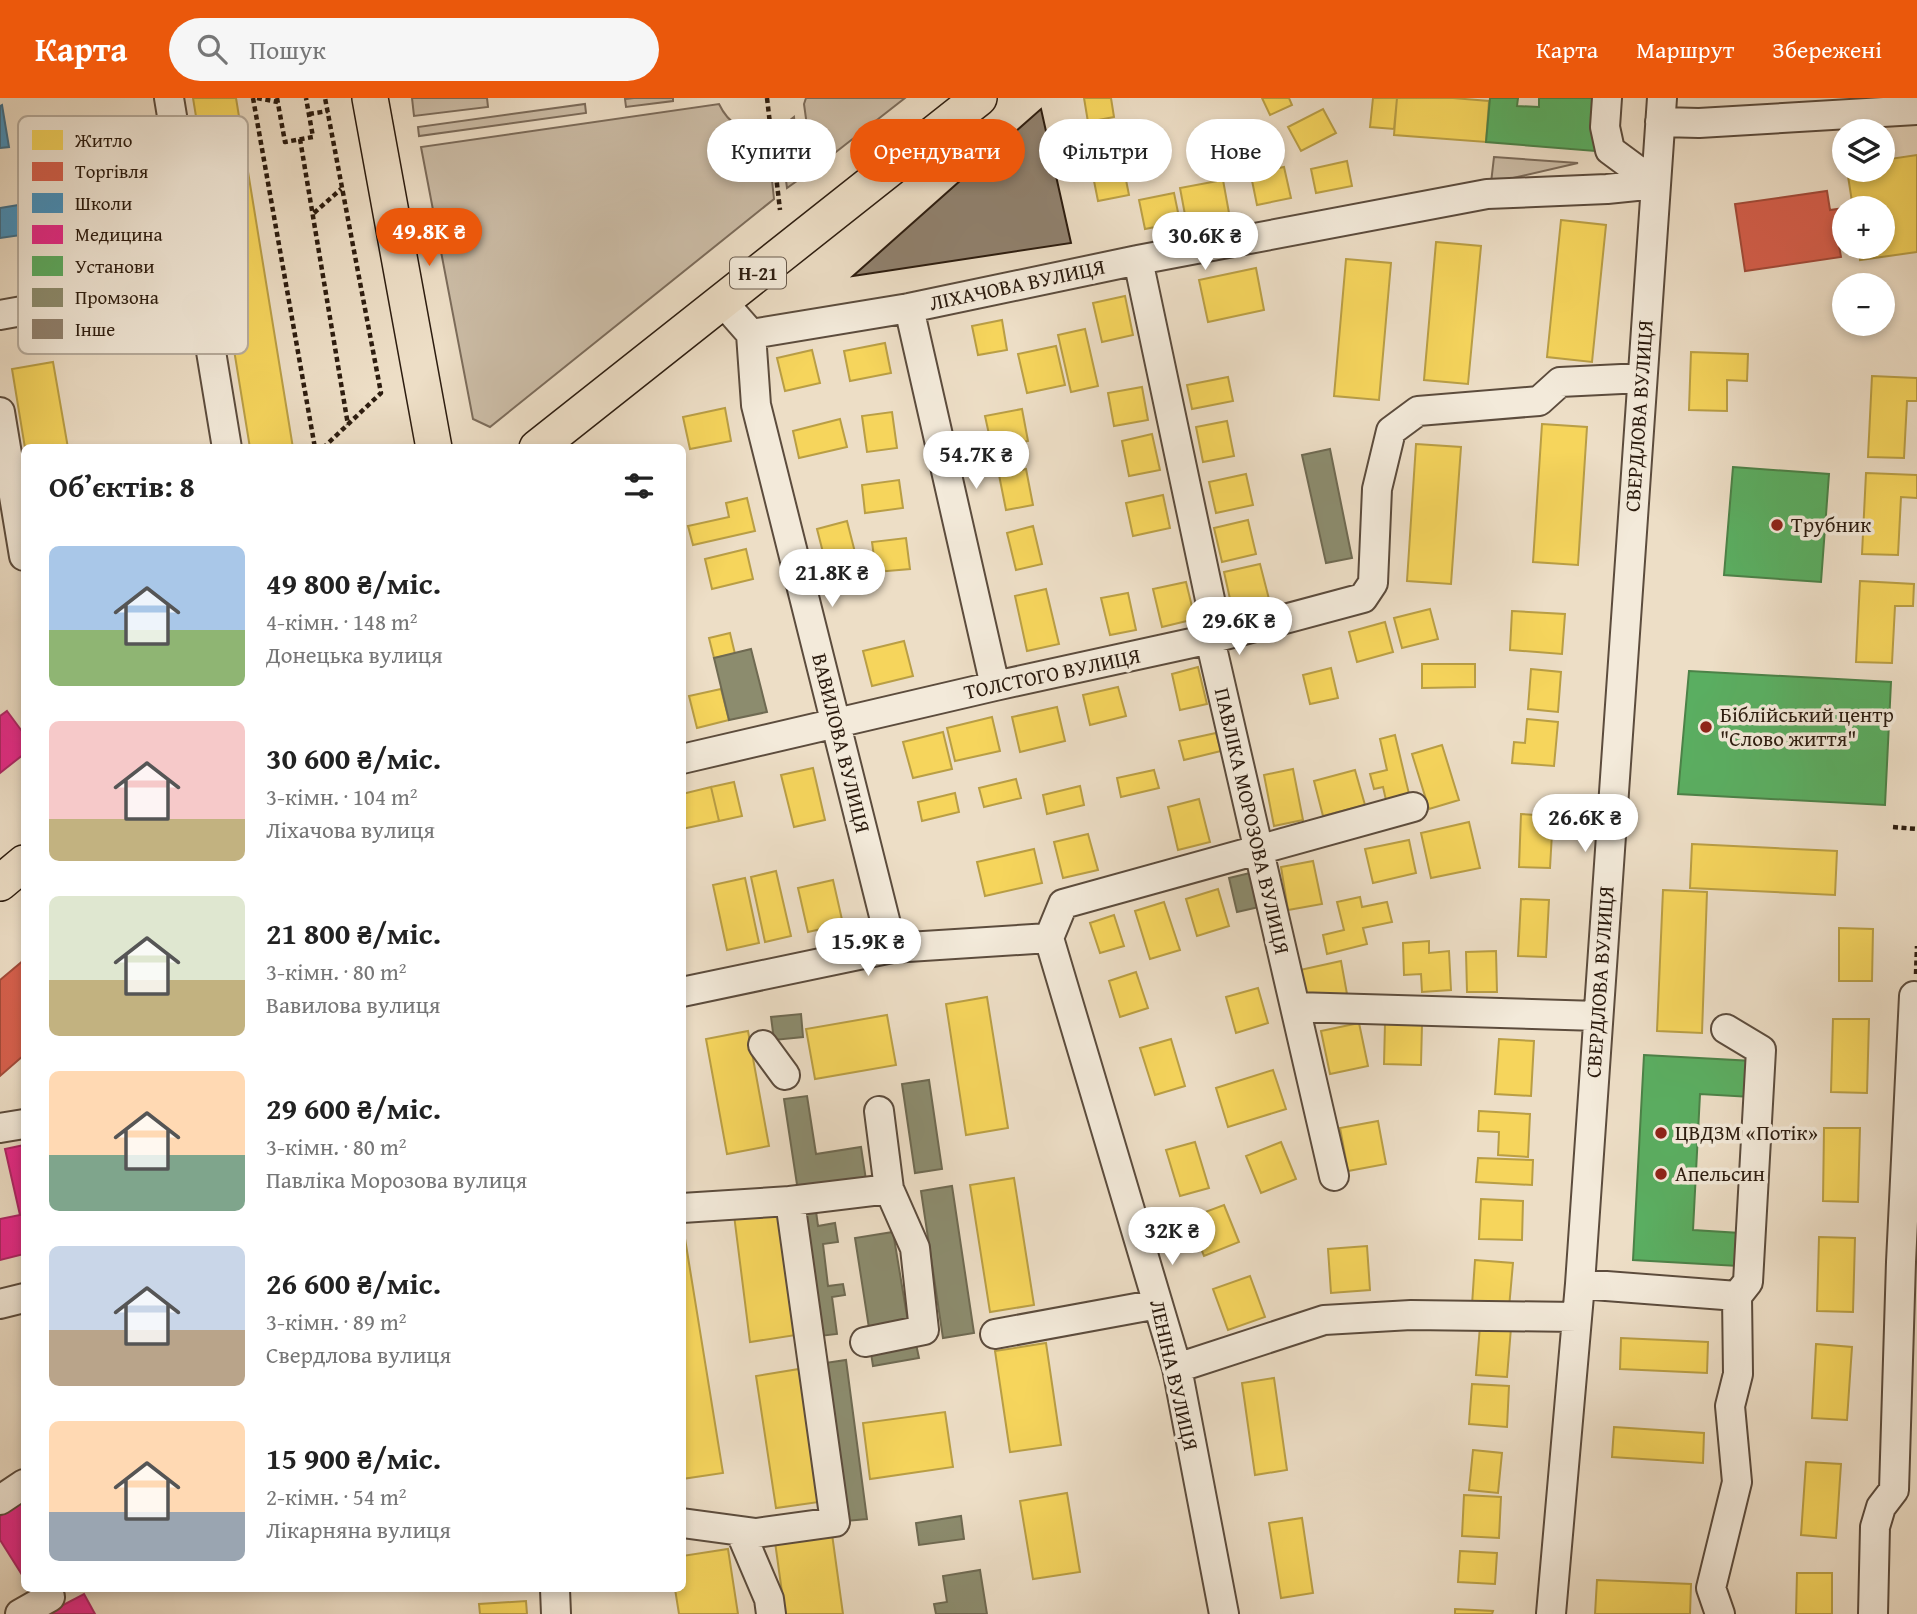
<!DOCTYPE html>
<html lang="uk">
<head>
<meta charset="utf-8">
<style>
  :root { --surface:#fff; --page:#f6f6f6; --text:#222; --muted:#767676; --accent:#ea580c }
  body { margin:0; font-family:"Gentium Book Plus",serif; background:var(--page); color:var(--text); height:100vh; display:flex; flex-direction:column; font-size:26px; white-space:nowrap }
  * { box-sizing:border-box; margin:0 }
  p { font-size:23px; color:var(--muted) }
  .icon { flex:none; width:38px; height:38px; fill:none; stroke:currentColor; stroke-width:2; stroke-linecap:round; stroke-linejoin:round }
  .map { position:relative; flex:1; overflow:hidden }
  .sheet { position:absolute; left:21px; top:346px; width:665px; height:1148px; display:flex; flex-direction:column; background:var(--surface); border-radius:10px; box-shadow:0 4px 10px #0003 }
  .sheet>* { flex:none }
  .banner { position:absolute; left:707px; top:21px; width:665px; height:63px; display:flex; gap:14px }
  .buttons { position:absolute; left:1832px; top:21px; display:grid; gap:14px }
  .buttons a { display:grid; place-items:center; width:63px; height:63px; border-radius:50%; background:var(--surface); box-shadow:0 4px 10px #0003; font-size:35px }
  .price { position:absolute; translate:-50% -60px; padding:0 16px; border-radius:24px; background:#fff; color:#222; font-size:23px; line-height:46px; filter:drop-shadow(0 2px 4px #0008) }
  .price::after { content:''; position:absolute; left:50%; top:42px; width:21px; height:16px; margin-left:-10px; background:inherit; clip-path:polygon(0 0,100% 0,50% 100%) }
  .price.selected { background:var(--accent); color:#fff }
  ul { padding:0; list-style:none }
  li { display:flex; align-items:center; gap:21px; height:175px; padding:0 28px }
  li span { display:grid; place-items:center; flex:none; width:196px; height:140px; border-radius:10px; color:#555 }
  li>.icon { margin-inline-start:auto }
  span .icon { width:84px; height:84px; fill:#fffc; stroke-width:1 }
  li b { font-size:30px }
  h2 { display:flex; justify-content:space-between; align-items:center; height:84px; padding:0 28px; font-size:30px }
  .chip { padding:0 24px; border-radius:32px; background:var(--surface); box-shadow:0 4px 10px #0003; font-size:24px; line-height:63px }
  .chip.selected { background:var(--accent); color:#fff }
  header { display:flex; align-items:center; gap:42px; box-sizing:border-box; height:98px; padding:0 35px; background:var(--accent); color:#fff }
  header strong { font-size:33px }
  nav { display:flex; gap:38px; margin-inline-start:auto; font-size:24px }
  .search { width:490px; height:63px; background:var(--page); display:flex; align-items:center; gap:18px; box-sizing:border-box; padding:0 24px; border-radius:38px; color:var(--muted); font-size:26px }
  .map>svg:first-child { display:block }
</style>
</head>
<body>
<header>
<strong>Карта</strong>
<div class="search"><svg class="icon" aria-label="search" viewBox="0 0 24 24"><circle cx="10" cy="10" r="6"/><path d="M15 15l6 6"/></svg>Пошук</div>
<nav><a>Карта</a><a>Маршрут</a><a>Збережені</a></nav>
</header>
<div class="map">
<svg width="1917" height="1516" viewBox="0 0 1917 1516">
  <rect width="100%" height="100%" fill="#eddec6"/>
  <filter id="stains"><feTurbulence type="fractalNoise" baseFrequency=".00286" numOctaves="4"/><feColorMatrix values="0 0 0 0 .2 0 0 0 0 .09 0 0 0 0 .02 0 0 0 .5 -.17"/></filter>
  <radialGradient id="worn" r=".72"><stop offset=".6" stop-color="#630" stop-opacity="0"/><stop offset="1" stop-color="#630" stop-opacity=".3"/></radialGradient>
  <path fill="#ccbda7" stroke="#7c6c5b" stroke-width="2" d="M412 0H487L488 9 414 18Z
    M634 0H673V3L626 9 625 1Z
    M806 0H905L813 72 804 6Z
    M585 6 586 15 419 38 418 29Z
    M719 6C729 27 744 34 767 35L774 101 490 329 473 321 421 49Z
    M794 19 801 80 787 90 779 31Z
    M1494 59 1578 65 1491 85Z"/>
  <path fill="#f6d55c" stroke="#b99e45" stroke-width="2" d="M193 0H236L293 350H250Z
    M1084 0H1111L1114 19 1088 24Z
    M1262 0H1289L1292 7 1270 17Z
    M1373 0H1397L1394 31 1370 29Z
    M1397 0H1453L1489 3 1486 44 1394 37Z
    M1323 11 1336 35 1301 53 1288 29Z
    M1917 57V154L1860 162 1859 149H1883V110H1853L1847 72H1883V62Z
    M1266 59 1269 72 1284 69 1291 100 1257 107 1248 63Z
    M1122 62 1129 97 1098 103 1091 68Z
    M1347 63 1352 88 1316 95 1311 71Z
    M1223 82 1229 115 1186 122 1180 90Z
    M1174 95 1180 124 1145 131 1139 102Z
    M1561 122 1606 127 1592 264 1547 259Z
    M1436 144 1481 148 1468 286 1424 282Z
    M1346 161 1391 165 1379 302 1334 298Z
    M1256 170 1264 212 1208 224 1199 182Z
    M1125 198 1133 237 1102 244 1093 205Z
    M1002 222 1007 252 978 257 972 228Z
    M1085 231 1098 288 1071 294 1058 237Z
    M885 245 891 275 850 283 844 253Z
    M1056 248 1065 287 1027 295 1018 256Z
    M812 252 820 285 785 293 777 260Z
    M1691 254 1748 256 1747 283 1727 282V313L1689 312Z
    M53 264 68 350H25L12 271Z
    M1872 278 1917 280V303H1907L1904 360 1868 359Z
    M1228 279 1233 303 1192 311 1187 287Z
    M1142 289 1148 322 1114 328 1108 295Z
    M725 310 731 343 690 351 683 319Z
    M1022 311 1028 343 992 350 985 318Z
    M892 314 897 350 867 354 862 318Z
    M840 321 847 349 799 360 793 333Z
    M1227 323 1234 358 1203 364 1196 329Z
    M1542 326 1587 329 1578 467 1533 464Z
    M1152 336 1160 372 1129 378 1122 343Z
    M1416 346 1461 349 1451 486 1407 483Z
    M1026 371 1033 407 1006 412 999 377Z
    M1866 375 1917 377V400L1901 399 1898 457 1862 456Z
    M1246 376 1253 407 1216 415 1209 384Z
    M899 382 903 410 865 415 862 387Z
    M1163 397 1170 430 1133 438 1126 405Z
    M747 400 755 433 693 447 688 428 729 419 726 405Z
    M1248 422 1256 456 1222 464 1214 430Z
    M847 423 859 470 829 478 817 431Z
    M1033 428 1042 466 1016 472 1007 435Z
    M906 440 910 471 876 474 872 444Z
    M746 451 753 481 712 491 705 461Z
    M1260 466 1269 501 1232 510 1224 474Z
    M1860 483 1914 486 1913 508H1895L1892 565 1856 564Z
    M1186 484 1195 521 1162 529 1153 491Z
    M1046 491 1059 546 1027 553 1015 498Z
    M1128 495 1136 532 1110 537 1101 500Z
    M1430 511 1438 541 1402 550 1394 520Z
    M1512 513 1565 516 1562 556 1510 552Z
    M1385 524 1393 554 1357 564 1349 534Z
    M730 535 735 556 714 560 709 540Z
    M904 543 913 578 872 588 863 553Z
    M1422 566H1475V589L1422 590Z
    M1198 569 1207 606 1180 612 1172 576Z
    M1331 570 1338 600 1310 606 1303 577Z
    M1531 571 1561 574 1558 614 1528 611Z
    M1118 589 1126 618 1090 627 1083 597Z
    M721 591 729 622 697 630 689 598Z
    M1057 609 1065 643 1020 654 1012 619Z
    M992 619 1000 653 955 663 947 630Z
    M1527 621 1558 624 1554 668 1512 665 1514 644 1525 645Z
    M943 634 952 671 913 680 903 644Z
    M1216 635 1221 653 1184 662 1179 643Z
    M1395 637 1409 696 1386 702 1383 689 1374 691 1370 676 1387 672 1380 641Z
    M1442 647 1459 702 1429 711 1412 656Z
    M813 670 825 722 794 729 781 677Z
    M1293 671 1303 722 1274 728 1264 677Z
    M1154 672 1159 690 1121 699 1117 680Z
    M1355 672 1365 707 1323 718 1314 683Z
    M1016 681 1021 700 984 709 979 690Z
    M734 684 742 718 719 723 711 689Z
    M1080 688 1084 707 1047 716 1043 697Z
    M711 689 719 723 682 731V696Z
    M955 695 959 714 922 723 918 704Z
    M1199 701 1210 744 1178 752 1168 709Z
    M1521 716 1553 718 1550 770 1519 769Z
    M1469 724 1480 770 1431 780 1421 735Z
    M1088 736 1098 772 1063 780 1054 744Z
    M1409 742 1416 775 1373 785 1365 751Z
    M1692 746 1837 753 1835 797 1690 790Z
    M1034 751 1042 785 985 798 977 764Z
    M1313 763 1322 806 1288 812 1281 769Z
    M776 773 791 838 765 844 751 779Z
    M745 780 759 845 727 852 713 787Z
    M833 782 843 826 808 834 798 790Z
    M1218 791 1229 828 1197 838 1186 801Z
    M1663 792 1707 794 1702 935 1657 933Z
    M1360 799 1362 809 1387 804 1392 824 1363 830 1367 846 1327 856 1323 837 1344 832 1337 804Z
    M1521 801 1549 802 1546 859 1518 858Z
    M1164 804 1180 852 1150 861 1135 813Z
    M1114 817 1124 848 1100 855 1090 825Z
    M1839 830 1873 831 1872 883H1839Z
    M1429 843V855L1449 853 1451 892 1422 894 1421 876 1404 877 1403 845Z
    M1496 853 1497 894H1467L1466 854Z
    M1341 863 1347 896 1307 904 1300 872Z
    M1136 874 1148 910 1120 919 1109 883Z
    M1258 890 1268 925 1236 935 1226 899Z
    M987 899 1008 1030 966 1037 946 906Z
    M887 917 896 967 815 981 806 931Z
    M1833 921H1869L1867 995 1831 994Z
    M1359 925 1368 968 1330 976 1321 933Z
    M1385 925 1422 926 1421 967 1384 966Z
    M748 933 769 1048 727 1056 706 941Z
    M1171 941 1185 988 1155 997 1140 950Z
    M1499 941 1534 943 1531 998 1495 996Z
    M1273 972 1286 1011 1228 1029 1216 990Z
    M1479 1013 1530 1016 1528 1059 1498 1057 1499 1034 1478 1033Z
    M1378 1023 1386 1066 1348 1073 1340 1030Z
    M1824 1030H1860L1858 1104 1823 1103Z
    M1195 1044 1209 1090 1180 1098 1166 1052Z
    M1281 1044 1296 1081 1261 1095 1246 1058Z
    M1478 1060 1533 1062 1532 1087 1476 1084Z
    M1014 1080 1034 1207 990 1214 970 1087Z
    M1481 1101 1523 1103 1522 1142 1479 1141Z
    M1224 1107 1239 1144 1204 1158 1189 1120Z
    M780 1112 796 1237 750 1244 734 1117Z
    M682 1122 723 1375 682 1381Z
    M1819 1139 1855 1140 1853 1214 1817 1213Z
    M1367 1148 1370 1192 1331 1195 1328 1151Z
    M1475 1162 1513 1165 1509 1210 1472 1207Z
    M1250 1178 1265 1219 1228 1232 1213 1191Z
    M1480 1228 1511 1230 1507 1279 1476 1277Z
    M1621 1240 1708 1244 1707 1275 1620 1271Z
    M1046 1245 1061 1347 1010 1354 995 1253Z
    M1816 1246 1852 1249 1847 1322 1812 1320Z
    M799 1271 819 1404 776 1410 756 1278Z
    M1274 1280 1287 1372 1255 1377 1242 1285Z
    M1472 1286 1509 1288 1507 1329 1469 1326Z
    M945 1314 953 1369 870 1381 863 1325Z
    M1614 1329 1704 1335 1703 1365 1612 1359Z
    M1473 1352 1502 1355 1498 1395 1469 1392Z
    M1806 1364 1841 1366 1836 1440 1801 1437Z
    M1067 1395 1080 1474 1033 1481 1020 1403Z
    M1464 1397 1501 1399 1499 1440 1462 1438Z
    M1302 1420 1313 1495 1281 1500 1269 1425Z
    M832 1436 843 1516H785L775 1444Z
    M728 1451 738 1516H679L675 1491H682V1458Z
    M1460 1453 1497 1455 1495 1486 1458 1484Z
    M1797 1475H1832V1516H1796Z
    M1597 1482 1691 1486 1690 1516H1595Z
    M526 1503 527 1516H480L479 1506Z
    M1455 1511 1493 1513 1492 1516H1455Z"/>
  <path fill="#d6604d" stroke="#a34c3a" stroke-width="2" d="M1827 93 1830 112 1851 109 1844 110V135L1837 136 1841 159 1745 173 1735 106Z
    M24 862V957L0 978V882Z"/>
  <path fill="#4393c3" stroke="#3c6f8d" stroke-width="2" d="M2 7 9 49 0 50V8Z
    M37 104 42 134 0 140V110Z"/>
  <path fill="#e7298a" stroke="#af2565" stroke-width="2" d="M7 613 24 636V656L0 675V618Z
    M24 1047V1156L0 1162V1121L20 1117 5 1051Z
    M24 1403V1480L0 1442V1418Z
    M84 1496 95 1516H46Z"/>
  <path fill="#5aae61" stroke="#4c8248" stroke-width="2" d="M1490 0H1518L1517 8 1539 9V0H1594L1597 27 1595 53 1486 44Z
    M1733 369 1829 376 1821 484 1724 477Z
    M1689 573 1891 584 1885 707 1678 696Z
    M1644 957 1753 963 1751 999 1700 996 1693 1132 1740 1135 1738 1168 1633 1162Z"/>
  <path fill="#8c8c6e" stroke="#6f6a52" stroke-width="2" d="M1330 351 1352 460 1326 465 1302 357Z
    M751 551 767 614 729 622 714 560Z
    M1250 775 1259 809 1237 814 1229 780Z
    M801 916 803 939 774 942 771 919Z
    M929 982 942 1071 915 1075 902 986Z
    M807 998 816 1056 861 1049 866 1082 798 1093 784 1001Z
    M952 1088 974 1235 943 1240 921 1093Z
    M815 1106 818 1128 835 1125 838 1144 823 1146 828 1188 843 1186 845 1197 832 1199 837 1236 820 1238 803 1108Z
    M893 1134 908 1224 869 1230 855 1140Z
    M916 1246 919 1260 873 1268 871 1255Z
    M846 1262 867 1421 846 1423 825 1265Z
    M961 1418 964 1441 919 1447 916 1425Z
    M980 1472 987 1516H936L934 1506 947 1504 943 1478Z"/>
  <path fill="#90816e" stroke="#2c1c0f" stroke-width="2" d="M1041 11 1071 145 853 178Z"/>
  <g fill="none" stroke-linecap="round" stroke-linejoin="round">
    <g stroke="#5c4c3d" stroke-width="32">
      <path id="minor" d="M169 0 227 350
        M1607 0 1605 29 1610 52 1656 86
        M1660 24 1699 25 1917 12
        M1138 162 1215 525 1210 541 1334 1078
        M722 203 751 236 756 307 892 850
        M909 210 995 588
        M0 217 199 181
        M751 236 909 210 1138 162 1487 96 1607 91 1656 86
        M0 314 24 458
        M682 661 995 588 1210 541 1363 500 1373 485 1377 391 1391 333 1418 313 1539 303 1560 284 1642 280
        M1049 840 1177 1270 1224 1516
        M1049 840 1063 806 1413 709
        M682 894 892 850 1049 840
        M1295 909 1598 918
        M763 947 785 977
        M0 1030 24 1026
        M790 1103 889 1091 879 1013
        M682 1110 790 1103 835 1424 756 1435 682 1425
        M1580 1186 1737 1198
        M0 1206 24 1200
        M995 1236 1158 1206
        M865 1244 924 1232 915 1150 889 1091
        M1177 1270 1324 1222 1411 1217 1577 1219
        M0 1402 24 1386
        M740 1433 769 1501 771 1516
        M555 1491 556 1516
        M20 1516 50 1499
        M1551 1516 1580 1186 1662 0
        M1720 1516 1711 1490 1737 1384 1730 1308 1738 1276 1737 1198 1748 1184 1761 952 1726 931
        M1873 1516 1875 1429 1881 1409 1894 1392 1901 1164 1914 898"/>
    </g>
    <g stroke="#2c1c0f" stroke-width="38">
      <path id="major" d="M370 0 434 350
        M537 350 979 0
        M0 785 24 765"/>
    </g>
    <path stroke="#2c1c0f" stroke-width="4.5" stroke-dasharray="5 3.5" stroke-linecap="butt" d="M253 0 315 350
      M257 0 278 4
      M277 0 285 44 313 39 306 0
      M767 0 780 112
      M309 16 328 13
      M300 41 348 327
      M314 115 341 91
      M323 350 381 295 325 0
      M1893 729 1917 731
      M1916 876 1917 848"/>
    <use href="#minor" stroke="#f3eada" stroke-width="28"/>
    <use href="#major" stroke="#eddec6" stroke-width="35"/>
  </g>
  <g fill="#8f2418" stroke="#f3eada" stroke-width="2.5">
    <circle cx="1777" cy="427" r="7"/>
    <circle cx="1706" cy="629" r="7"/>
    <circle cx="1661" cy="1035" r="7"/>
    <circle cx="1661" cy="1076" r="7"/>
  </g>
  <g text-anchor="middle" stroke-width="7" stroke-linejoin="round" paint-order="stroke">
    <rect fill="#f3eada" stroke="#685a4c" stroke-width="2" x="730" y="159.5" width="56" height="31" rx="5"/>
    <g font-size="19" font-weight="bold" fill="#2c1c0f">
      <text x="758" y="182">Н-21</text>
    </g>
    <g font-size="21" fill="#2c1c0f" stroke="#f3eada">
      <text transform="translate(1017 187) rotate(-12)" y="7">ЛІХАЧОВА ВУЛИЦЯ</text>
      <text transform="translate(1639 318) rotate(-86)" y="7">СВЕРДЛОВА ВУЛИЦЯ</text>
      <text transform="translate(1052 576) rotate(-12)" y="7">ТОЛСТОГО ВУЛИЦЯ</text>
      <text transform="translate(841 645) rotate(76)" y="7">ВАВИЛОВА ВУЛИЦЯ</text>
      <text transform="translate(1252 723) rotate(77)" y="7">ПАВЛІКА МОРОЗОВА ВУЛИЦЯ</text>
      <text transform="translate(1600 884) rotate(-86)" y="7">СВЕРДЛОВА ВУЛИЦЯ</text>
      <text transform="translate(1174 1277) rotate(77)" y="7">ЛЕНІНА ВУЛИЦЯ</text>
    </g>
    <g font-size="21" fill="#2c1c0f" stroke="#f3eada" text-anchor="start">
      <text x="1791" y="434">Трубник</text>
      <text x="1720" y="624">Біблійський центр<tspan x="1720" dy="24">"Слово життя"</tspan></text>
      <text x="1675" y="1042">ЦВДЗМ «Потік»</text>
      <text x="1675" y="1083">Апельсин</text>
    </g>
  </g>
  <rect x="18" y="18" width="230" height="238" rx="10" fill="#f3eada" stroke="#b7ac9d" stroke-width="2"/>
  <rect x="32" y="32" width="31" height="20" fill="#f6d55c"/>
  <rect x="32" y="64" width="31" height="19" fill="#d6604d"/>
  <rect x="32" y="95" width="31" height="20" fill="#4393c3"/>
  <rect x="32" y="127" width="31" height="19" fill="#e7298a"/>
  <rect x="32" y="158" width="31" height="20" fill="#5aae61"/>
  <rect x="32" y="190" width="31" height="19" fill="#8c8c6e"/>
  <rect x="32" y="221" width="31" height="20" fill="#90816e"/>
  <g font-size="19" fill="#2c1c0f">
    <text x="75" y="49">Житло</text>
    <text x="75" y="80">Торгівля</text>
    <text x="75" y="112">Школи</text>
    <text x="75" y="143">Медицина</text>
    <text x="75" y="175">Установи</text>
    <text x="75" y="206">Промзона</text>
    <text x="75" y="238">Інше</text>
  </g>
  <rect width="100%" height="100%" filter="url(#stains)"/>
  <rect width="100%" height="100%" fill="url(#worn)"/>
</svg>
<div class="buttons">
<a><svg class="icon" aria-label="layers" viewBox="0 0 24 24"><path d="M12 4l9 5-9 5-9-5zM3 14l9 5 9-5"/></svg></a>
<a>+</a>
<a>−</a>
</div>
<b class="price selected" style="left:429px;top:170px">49.8K ₴</b>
<b class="price" style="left:1205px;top:174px">30.6K ₴</b>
<b class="price" style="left:976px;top:393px">54.7K ₴</b>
<b class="price" style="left:832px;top:511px">21.8K ₴</b>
<b class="price" style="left:1239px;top:559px">29.6K ₴</b>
<b class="price" style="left:1585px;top:756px">26.6K ₴</b>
<b class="price" style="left:868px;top:880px">15.9K ₴</b>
<b class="price" style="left:1172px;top:1169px">32K ₴</b>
<div class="banner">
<a class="chip">Купити</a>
<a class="chip selected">Орендувати</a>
<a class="chip">Фільтри</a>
<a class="chip">Нове</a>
</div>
<section class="sheet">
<h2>Об’єктів: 8<svg class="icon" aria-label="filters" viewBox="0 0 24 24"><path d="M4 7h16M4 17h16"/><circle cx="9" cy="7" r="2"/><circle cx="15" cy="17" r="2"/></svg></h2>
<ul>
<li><span style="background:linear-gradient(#a9c7e8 60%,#8fb573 0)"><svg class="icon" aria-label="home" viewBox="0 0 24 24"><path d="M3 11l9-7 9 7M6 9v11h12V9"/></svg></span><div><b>49 800 ₴/міс.</b><p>4-кімн. · 148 m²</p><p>Донецька вулиця</p></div></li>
<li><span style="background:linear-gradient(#f6c9c9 70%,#c2b280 0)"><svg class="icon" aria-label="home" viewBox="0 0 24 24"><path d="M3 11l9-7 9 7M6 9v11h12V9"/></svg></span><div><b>30 600 ₴/міс.</b><p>3-кімн. · 104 m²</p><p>Ліхачова вулиця</p></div></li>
<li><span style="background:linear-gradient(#dfe7d0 60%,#c2b280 0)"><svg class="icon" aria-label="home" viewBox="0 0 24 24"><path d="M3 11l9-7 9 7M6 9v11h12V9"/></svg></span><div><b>21 800 ₴/міс.</b><p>3-кімн. · 80 m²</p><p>Вавилова вулиця</p></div></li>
<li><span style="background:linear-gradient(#ffd9b3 60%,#7fa58c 0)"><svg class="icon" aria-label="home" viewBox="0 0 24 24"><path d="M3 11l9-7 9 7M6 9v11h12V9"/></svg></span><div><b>29 600 ₴/міс.</b><p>3-кімн. · 80 m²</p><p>Павліка Морозова вулиця</p></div></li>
<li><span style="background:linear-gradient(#c9d6e8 60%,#b9a48a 0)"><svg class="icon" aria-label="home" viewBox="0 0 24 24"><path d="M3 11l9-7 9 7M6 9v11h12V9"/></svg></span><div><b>26 600 ₴/міс.</b><p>3-кімн. · 89 m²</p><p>Свердлова вулиця</p></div></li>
<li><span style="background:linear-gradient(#ffd9b3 65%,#9aa5b1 0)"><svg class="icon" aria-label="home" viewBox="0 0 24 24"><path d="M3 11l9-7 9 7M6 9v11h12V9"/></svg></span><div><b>15 900 ₴/міс.</b><p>2-кімн. · 54 m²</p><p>Лікарняна вулиця</p></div></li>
</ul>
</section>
</div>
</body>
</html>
